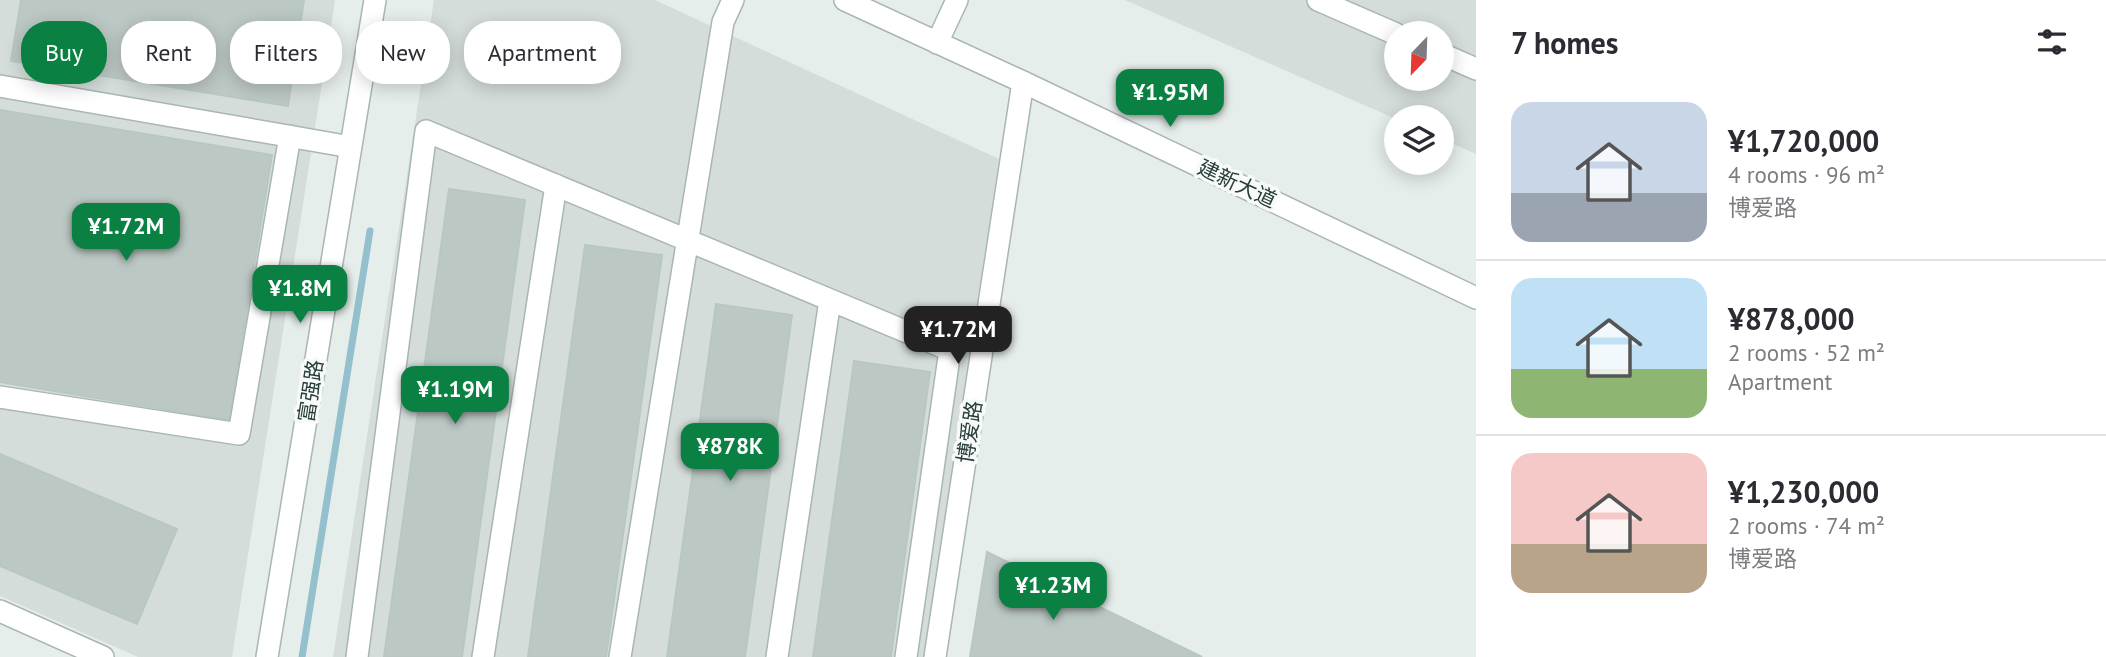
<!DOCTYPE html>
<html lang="en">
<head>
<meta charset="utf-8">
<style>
  :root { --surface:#fff; --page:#f7f7f7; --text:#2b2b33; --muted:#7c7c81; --line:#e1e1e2; --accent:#0b8043 }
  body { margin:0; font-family:"PT Sans","Noto Sans SC",sans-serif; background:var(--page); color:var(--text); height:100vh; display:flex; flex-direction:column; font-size:26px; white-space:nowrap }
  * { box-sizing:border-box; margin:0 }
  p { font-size:23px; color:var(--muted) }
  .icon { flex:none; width:38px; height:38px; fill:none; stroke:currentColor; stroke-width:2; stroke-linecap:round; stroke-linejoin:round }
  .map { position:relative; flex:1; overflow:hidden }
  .details { display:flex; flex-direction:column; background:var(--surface); width:630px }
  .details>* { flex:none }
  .guide { position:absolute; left:21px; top:21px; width:665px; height:63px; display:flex; gap:14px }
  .needle { width:46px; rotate:203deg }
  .fabs { position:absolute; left:1384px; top:21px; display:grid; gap:14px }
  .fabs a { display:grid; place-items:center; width:70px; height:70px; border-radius:50%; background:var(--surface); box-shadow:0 4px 18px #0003; font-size:35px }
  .price { position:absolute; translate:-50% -60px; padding:0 16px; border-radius:14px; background:var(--accent); color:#fff; font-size:23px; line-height:46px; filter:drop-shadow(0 2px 4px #0008) }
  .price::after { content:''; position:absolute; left:50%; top:42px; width:21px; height:16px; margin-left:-10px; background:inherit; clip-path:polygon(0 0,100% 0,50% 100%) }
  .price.selected { background:#222; color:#fff }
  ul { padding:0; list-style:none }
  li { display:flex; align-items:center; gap:21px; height:175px; padding:0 35px }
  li+li { border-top:2px solid var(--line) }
  li span { display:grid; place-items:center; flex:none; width:196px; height:140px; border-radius:21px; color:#555 }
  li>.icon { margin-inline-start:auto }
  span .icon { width:84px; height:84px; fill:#fffc; stroke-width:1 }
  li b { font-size:30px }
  h2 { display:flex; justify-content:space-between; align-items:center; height:84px; padding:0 35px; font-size:30px }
  .tag { padding:0 24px; border-radius:28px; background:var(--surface); box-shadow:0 4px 18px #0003; font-size:24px; line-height:63px }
  .tag.selected { background:var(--accent); color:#fff }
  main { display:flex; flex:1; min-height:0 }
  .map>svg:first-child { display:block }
</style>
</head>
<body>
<main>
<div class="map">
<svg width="1476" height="657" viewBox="0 0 1476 657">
  <rect width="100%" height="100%" fill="#e6eeeb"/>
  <path fill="#d4ddda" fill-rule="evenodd" d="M0 0H335L232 657H138L0 596Z
    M434 0H655L999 159 924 657H333Z
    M1125 0H1476V154L1442 139V117H1396V119ZM1396 33H1442V79H1396Z"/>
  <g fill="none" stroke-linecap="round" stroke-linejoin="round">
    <path stroke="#94bfcd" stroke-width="7" d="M302 657 370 231"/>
  </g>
  <path fill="#bcc8c4" stroke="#b9c7c2" stroke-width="2" d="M21 0H304L288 106 11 61Z
    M0 110 272 155 229 420 0 382Z
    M449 189 525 200 462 657H384Z
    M585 245 662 255 606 657H528Z
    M716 304 792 315 745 657H667Z
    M854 361 930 372 891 657H813Z
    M0 454 177 529 137 624 0 566Z
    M987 552 1202 657H970Z"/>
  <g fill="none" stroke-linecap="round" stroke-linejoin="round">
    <g stroke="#a9b6b2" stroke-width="24">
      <path id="minor" d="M845 0 1023 82 1476 298
        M1318 0 1396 34
        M937 43 957 0
        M1442 54 1476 69
        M0 86 351 147
        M0 397 239 434 290 136
        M0 611 103 657
        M267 657 375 0
        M357 657 426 131 950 350 906 657
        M483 657 556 185
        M620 657 723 22 733 0
        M777 657 830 300
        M935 657 1023 82"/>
    </g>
    <use href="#minor" stroke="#fff" stroke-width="21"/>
  </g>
  <g text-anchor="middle" stroke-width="7" stroke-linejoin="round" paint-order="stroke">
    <g font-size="21" fill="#273e3a" stroke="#f7faf9">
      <text transform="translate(1237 184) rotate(25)" y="7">建新大道</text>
      <text transform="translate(311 391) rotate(-81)" y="7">富强路</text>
      <text transform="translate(970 432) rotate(-81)" y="7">博爱路</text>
    </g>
  </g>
</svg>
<div class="fabs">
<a><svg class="needle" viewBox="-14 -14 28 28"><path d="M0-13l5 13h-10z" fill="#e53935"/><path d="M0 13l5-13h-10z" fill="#7c7c81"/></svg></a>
<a><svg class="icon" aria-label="layers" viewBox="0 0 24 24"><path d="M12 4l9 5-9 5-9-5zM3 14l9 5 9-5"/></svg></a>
</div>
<b class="price" style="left:1170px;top:129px">¥1.95M</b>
<b class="price" style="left:126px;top:263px">¥1.72M</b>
<b class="price" style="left:300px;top:325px">¥1.8M</b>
<b class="price selected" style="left:958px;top:366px">¥1.72M</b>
<b class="price" style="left:455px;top:426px">¥1.19M</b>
<b class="price" style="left:730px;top:483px">¥878K</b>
<b class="price" style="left:1053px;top:622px">¥1.23M</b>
<div class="guide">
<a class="tag selected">Buy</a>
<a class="tag">Rent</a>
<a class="tag">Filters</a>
<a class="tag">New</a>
<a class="tag">Apartment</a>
</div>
</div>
<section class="details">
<h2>7 homes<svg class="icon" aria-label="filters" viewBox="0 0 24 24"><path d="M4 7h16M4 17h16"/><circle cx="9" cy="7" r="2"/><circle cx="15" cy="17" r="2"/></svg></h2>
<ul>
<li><span style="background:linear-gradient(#c9d6e8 65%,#9aa5b1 0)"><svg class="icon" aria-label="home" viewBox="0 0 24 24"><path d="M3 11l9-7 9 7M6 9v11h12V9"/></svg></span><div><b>¥1,720,000</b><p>4 rooms · 96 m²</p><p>博爱路</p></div></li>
<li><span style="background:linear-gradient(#bfe0f5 65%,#8fb573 0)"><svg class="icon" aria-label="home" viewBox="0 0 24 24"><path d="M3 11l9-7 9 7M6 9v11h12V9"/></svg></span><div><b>¥878,000</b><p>2 rooms · 52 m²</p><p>Apartment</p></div></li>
<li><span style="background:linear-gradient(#f6c9c9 65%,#b9a48a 0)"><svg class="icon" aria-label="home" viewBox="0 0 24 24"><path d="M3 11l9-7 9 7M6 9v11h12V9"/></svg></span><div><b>¥1,230,000</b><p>2 rooms · 74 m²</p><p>博爱路</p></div></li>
</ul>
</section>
</main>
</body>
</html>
